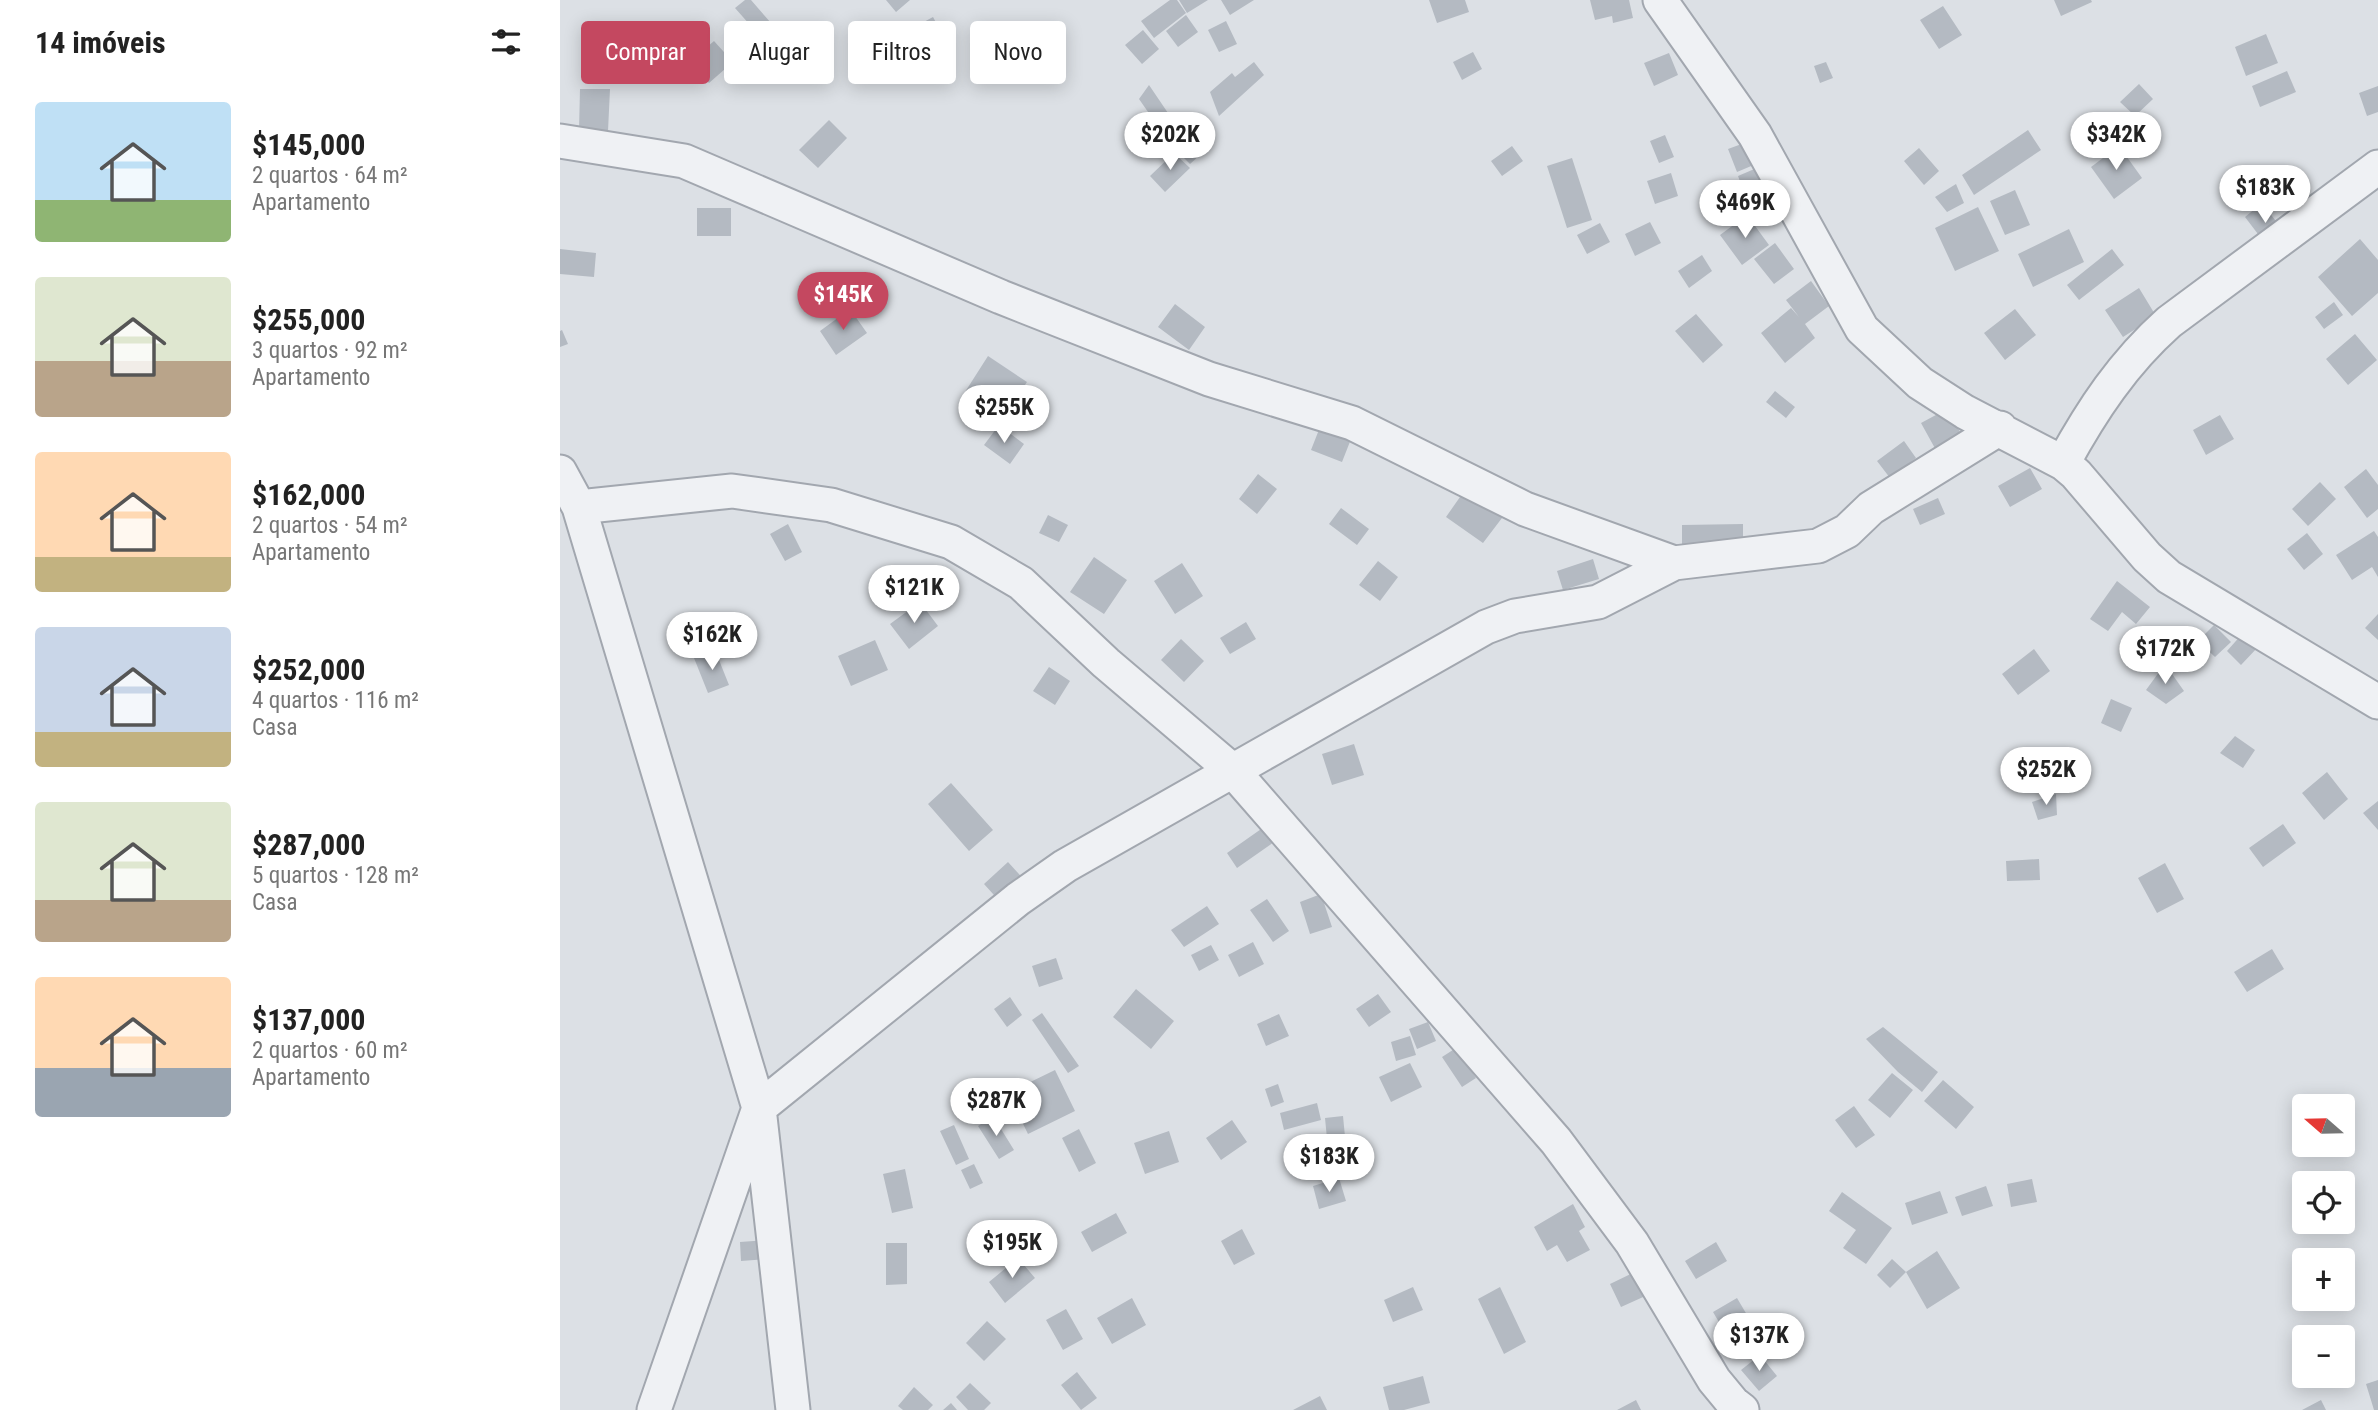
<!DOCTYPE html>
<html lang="pt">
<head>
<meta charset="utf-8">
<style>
  :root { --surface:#fff; --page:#f2f2f2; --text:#222; --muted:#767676; --accent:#c44860 }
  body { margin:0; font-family:"Roboto Condensed",sans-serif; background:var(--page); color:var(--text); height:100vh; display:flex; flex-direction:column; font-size:26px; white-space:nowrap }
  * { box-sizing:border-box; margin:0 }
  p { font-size:23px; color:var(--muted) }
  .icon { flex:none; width:38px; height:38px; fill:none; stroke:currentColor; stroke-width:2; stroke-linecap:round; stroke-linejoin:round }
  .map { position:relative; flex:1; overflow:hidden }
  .details { display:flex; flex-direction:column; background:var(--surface); width:560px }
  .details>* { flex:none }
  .top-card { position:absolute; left:21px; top:21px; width:665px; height:63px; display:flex; gap:14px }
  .needle { width:46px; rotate:290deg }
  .buttons { position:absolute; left:1732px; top:1094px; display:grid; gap:14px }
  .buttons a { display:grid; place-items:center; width:63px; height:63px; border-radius:7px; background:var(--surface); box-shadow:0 4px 18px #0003; font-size:35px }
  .price { position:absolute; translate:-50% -60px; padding:0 16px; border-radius:24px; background:#fff; color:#222; font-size:23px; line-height:46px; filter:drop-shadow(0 2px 4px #0008) }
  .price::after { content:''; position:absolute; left:50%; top:42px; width:21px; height:16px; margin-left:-10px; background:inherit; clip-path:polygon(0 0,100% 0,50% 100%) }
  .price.current { background:var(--accent); color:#fff }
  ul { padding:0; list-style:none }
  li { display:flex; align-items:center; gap:21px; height:175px; padding:0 35px }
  li span { display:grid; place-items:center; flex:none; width:196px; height:140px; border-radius:7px; color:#555 }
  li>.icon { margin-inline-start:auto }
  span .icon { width:84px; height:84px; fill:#fffc; stroke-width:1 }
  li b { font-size:30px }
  h2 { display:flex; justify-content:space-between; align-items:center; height:84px; padding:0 35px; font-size:30px }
  .pill { padding:0 24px; border-radius:7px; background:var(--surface); box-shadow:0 4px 18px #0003; font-size:24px; line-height:63px }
  .pill.current { background:var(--accent); color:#fff }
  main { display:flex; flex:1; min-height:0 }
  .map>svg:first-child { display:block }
</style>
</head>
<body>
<main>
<section class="details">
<h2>14 imóveis<svg class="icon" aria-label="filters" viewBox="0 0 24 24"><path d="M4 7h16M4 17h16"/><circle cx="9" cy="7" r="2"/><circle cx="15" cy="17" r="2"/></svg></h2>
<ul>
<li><span style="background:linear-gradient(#bfe0f5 70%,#8fb573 0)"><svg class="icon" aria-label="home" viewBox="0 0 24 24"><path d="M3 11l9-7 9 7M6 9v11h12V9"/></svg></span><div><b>$145,000</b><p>2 quartos · 64 m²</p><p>Apartamento</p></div></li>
<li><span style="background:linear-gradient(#dfe7d0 60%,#b9a48a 0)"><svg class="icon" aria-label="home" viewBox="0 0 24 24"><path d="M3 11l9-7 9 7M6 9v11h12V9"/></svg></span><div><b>$255,000</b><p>3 quartos · 92 m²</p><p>Apartamento</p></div></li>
<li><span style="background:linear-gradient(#ffd9b3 75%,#c2b280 0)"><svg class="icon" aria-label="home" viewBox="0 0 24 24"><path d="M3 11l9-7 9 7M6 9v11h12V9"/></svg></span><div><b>$162,000</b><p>2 quartos · 54 m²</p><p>Apartamento</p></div></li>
<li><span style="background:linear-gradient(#c9d6e8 75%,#c2b280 0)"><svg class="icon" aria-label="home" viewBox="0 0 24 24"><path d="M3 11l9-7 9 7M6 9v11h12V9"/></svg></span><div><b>$252,000</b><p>4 quartos · 116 m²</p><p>Casa</p></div></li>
<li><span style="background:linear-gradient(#dfe7d0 70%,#b9a48a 0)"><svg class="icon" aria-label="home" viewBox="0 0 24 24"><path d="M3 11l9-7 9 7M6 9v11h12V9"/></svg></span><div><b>$287,000</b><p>5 quartos · 128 m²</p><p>Casa</p></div></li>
<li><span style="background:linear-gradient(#ffd9b3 65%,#9aa5b1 0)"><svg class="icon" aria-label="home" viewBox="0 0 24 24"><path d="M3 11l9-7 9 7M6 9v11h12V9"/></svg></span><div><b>$137,000</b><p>2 quartos · 60 m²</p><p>Apartamento</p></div></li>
</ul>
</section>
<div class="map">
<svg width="1818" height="1410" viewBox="0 0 1818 1410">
  <rect width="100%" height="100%" fill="#dce0e5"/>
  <path fill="#b4bac2" d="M185 0H191L211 23 198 34 175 8Z
    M326 0H350L336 12Z
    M610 0H617L626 13 594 38 581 21Z
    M619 0H648L627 13Z
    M661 0H694L670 15Z
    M869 0H905L909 12 877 23Z
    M1030 0H1069L1073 18 1053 23 1052 16 1035 20Z
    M1494 0H1531L1532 2 1501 16Z
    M1383 6 1402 35 1379 49 1360 20Z
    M626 15 638 32 618 47 606 31Z
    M373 17 392 52 368 65 349 30Z
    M666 21 677 44 659 52 648 30Z
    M492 25 499 66 465 72 458 31Z
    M583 30 599 49 582 64 565 45Z
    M1706 34 1718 63 1686 76 1675 47Z
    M154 41 173 62 149 83 130 62Z
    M913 52 922 69 902 80 893 62Z
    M1109 53 1118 75 1094 86 1084 63Z
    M694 62 704 75 659 116 650 92 672 73 675 77Z
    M1266 62 1273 78 1260 83 1254 66Z
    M1727 71 1736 92 1700 107 1692 86Z
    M1579 84 1593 99 1575 116 1560 102Z
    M589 85 608 113 595 122 579 99Z
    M1818 86V112L1807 116 1799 93Z
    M20 89H50L48 131H19Z
    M269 120 287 138 258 168 239 150Z
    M1468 130 1481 150 1414 195 1402 175Z
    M623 135 640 155 630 164 612 146Z
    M1105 135 1114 157 1099 163 1090 141Z
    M1187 142 1196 164 1177 172 1168 149Z
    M952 146 963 161 942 176 931 161Z
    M1559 146 1582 178 1554 199 1531 167Z
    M1359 148 1379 171 1364 185 1344 161Z
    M614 153 630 168 605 192 590 176Z
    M1012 158 1032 220 1007 228 987 166Z
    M1199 167 1207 187 1185 195 1178 176Z
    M1111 173 1118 196 1095 204 1087 181Z
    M1396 184 1404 203 1387 212 1375 197Z
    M1455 190 1470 225 1445 235 1430 201Z
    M1702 203 1725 233 1707 246 1685 217Z
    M1418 207 1439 251 1395 271 1375 228Z
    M137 208H171V236H137Z
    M1187 215 1209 245 1182 265 1160 235Z
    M1090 222 1101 243 1075 256 1065 234Z
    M1040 223 1050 242 1027 254 1017 235Z
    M1509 229 1524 262 1473 287 1458 254Z
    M1800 239 1818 260V293L1792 316 1758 277Z
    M1215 243 1234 269 1214 284 1194 259Z
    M0 249 36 253 34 277 0 274Z
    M1552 249 1564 265 1519 300 1507 285Z
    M1142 255 1152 271 1129 288 1118 271Z
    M1251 281 1269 306 1245 324 1255 338 1225 363 1201 333 1231 308 1239 317 1226 300Z
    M1579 288 1596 316 1563 337 1545 310Z
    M1774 302 1783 315 1764 329 1755 317Z
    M615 304 645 327 629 350 598 327Z
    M290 309 307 333 276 355 260 331Z
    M1455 309 1476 335 1445 360 1424 333Z
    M1136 314 1163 345 1143 363 1115 331Z
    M2 330 8 344 0 347V331Z
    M1795 334 1817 360 1788 385 1766 359Z
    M428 356 467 382 443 417 405 392Z
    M1215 391 1235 407 1226 418 1206 402Z
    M1387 409 1403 437 1377 452 1361 423Z
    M1660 415 1674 439 1646 455 1633 430Z
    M762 422 793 434 782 462 751 450Z
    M439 425 464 444 450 464 424 445Z
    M1344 441 1356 458 1330 478 1317 461Z
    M1470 468 1482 489 1450 507 1438 486Z
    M1806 469 1818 485V509L1807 518 1784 487Z
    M698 474 717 489 697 514 679 499Z
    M1760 482 1776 499 1748 526 1732 509Z
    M907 487 945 514 923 543 886 517Z
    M1378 498 1385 514 1360 525 1353 509Z
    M781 508 809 529 797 545 769 524Z
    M488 515 508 525 499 542 479 533Z
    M228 524 242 552 225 561 210 534Z
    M1183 524V545L1122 546V525Z
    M1814 531 1818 537V577L1812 567 1792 580 1776 555Z
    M1747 533 1763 554 1744 570 1727 549Z
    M534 557 567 580 544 614 510 592Z
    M1033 559 1039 579 1003 590 997 571Z
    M818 561 838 577 820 601 799 585Z
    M622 563 643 596 615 614 594 581Z
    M1557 581 1590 607 1576 624 1562 612 1548 631 1530 619Z
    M360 602 378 626 349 649 330 624Z
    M1818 614V640L1805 628Z
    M686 622 696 639 670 654 660 638Z
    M1654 625 1671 642 1655 657 1638 641Z
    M1683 633 1698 647 1681 665 1667 651Z
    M621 639 644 661 624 682 601 660Z
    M315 640 328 670 291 686 278 656Z
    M1474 649 1490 671 1458 695 1442 674Z
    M155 650 169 685 148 693 134 658Z
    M1605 664 1624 691 1606 704 1586 690Z
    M489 667 510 681 495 705 473 691Z
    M1551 699 1572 708 1561 732 1541 723Z
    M1675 736 1695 750 1683 768 1660 753Z
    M794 744 804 775 772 785 762 754Z
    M1767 772 1788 799 1764 820 1742 793Z
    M391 783 433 830 409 851 368 804Z
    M1496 794 1497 815 1478 820 1472 802Z
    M1818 801V830L1803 813Z
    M1723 824 1736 843 1703 867 1689 848Z
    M704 827 714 842 677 868 667 853Z
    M1479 859 1480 880 1447 881 1446 861Z
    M448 862 467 883 443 905 424 884Z
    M1605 863 1624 899 1597 913 1578 878Z
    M761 894 772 927 750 934 740 902Z
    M707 899 729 931 713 942 690 910Z
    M647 906 659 924 624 947 611 930Z
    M693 942 704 964 679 977 668 955Z
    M651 945 659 960 639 971 631 955Z
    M1712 949 1724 969 1687 992 1674 972Z
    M496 958 503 979 479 987 472 966Z
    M576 989 614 1021 591 1049 553 1017Z
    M818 994 831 1012 809 1027 796 1009Z
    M450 997 462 1015 447 1027 434 1009Z
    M482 1013 519 1066 508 1073 472 1020Z
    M719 1014 729 1036 706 1046 697 1024Z
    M868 1022 876 1041 857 1049 849 1029Z
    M1323 1027 1378 1072 1362 1092 1338 1072 1306 1039Z
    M850 1036 856 1055 836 1061 831 1042Z
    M896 1048 916 1078 902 1087 882 1057Z
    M850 1063 862 1087 831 1102 819 1077Z
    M495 1070 515 1111 468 1134 448 1093Z
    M1332 1073 1353 1090 1330 1118 1308 1100Z
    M1383 1080 1414 1107 1396 1129 1364 1101Z
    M718 1084 724 1102 711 1107 705 1089Z
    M757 1103 761 1120 724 1130 720 1113Z
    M1294 1106 1315 1135 1296 1148 1275 1120Z
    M433 1116 454 1150 439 1159 418 1126Z
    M783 1116 786 1147 768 1149 765 1118Z
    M672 1120 687 1142 661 1160 646 1138Z
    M394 1125 409 1159 396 1165 380 1131Z
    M519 1129 536 1163 519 1172 502 1138Z
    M609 1131 619 1162 585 1174 574 1143Z
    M414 1164 423 1183 410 1189 401 1170Z
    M345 1169 353 1208 332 1213 323 1174Z
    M779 1178 786 1201 759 1209 753 1186Z
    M1472 1179 1477 1202 1451 1207 1447 1184Z
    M1426 1186 1433 1206 1402 1216 1395 1197Z
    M1380 1191 1388 1213 1352 1225 1345 1203Z
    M1282 1192 1332 1228 1306 1264 1283 1248 1296 1230 1269 1211Z
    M1013 1204 1025 1227 1019 1231 1030 1250 1007 1262 997 1245 987 1251 974 1227Z
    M556 1213 567 1233 532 1252 521 1232Z
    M682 1229 695 1254 674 1265 661 1241Z
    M208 1240 209 1259 181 1261 180 1242Z
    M1156 1242 1167 1261 1136 1279 1125 1261Z
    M326 1243H347V1284L326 1285Z
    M1377 1251 1400 1288 1367 1309 1346 1272Z
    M458 1258 475 1278 445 1303 429 1282Z
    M1332 1259 1346 1272 1330 1288 1317 1275Z
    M1081 1269 1092 1293 1061 1307 1050 1284Z
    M853 1287 863 1310 833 1322 824 1300Z
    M940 1287 966 1342 944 1354 918 1299Z
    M572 1298 586 1325 552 1344 537 1318Z
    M1177 1298 1190 1320 1166 1334 1153 1312Z
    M506 1309 523 1339 503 1350 486 1320Z
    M427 1321 446 1339 424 1361 406 1343Z
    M1200 1355 1217 1376 1199 1391 1181 1370Z
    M517 1372 537 1398 521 1410 501 1385Z
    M863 1376 870 1403 844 1410H829L823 1387Z
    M1818 1380V1410H1814L1806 1384Z
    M410 1383 431 1403 424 1410H408L396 1397Z
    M354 1387 373 1405 368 1410H343L338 1406Z
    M760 1396 767 1410H733Z
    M1076 1400 1081 1410H1057Z
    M1761 1400 1766 1410H1742Z
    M391 1403 397 1410H383Z"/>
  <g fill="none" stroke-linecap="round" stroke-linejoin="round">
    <g stroke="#a2a7af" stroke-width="37">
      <path id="street" d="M1100 0 1195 135 1302 329 1360 383 1405 412 1503 463 1516 474 1587 557 1609 577 1818 702
        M0 141 124 161 441 297 649 379 792 423 965 509 1114 563
        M1503 463C1532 410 1563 363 1609 322L1818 167
        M0 472 19 507 199 1108 233 1410
        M19 507 172 491 271 505 391 542 461 583 546 663 673 771 996 1141 1072 1243 1154 1380 1173 1403 1182 1410
        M94 1410 199 1108 458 899 505 866 926 627 955 616 1038 602 1114 563 1258 546 1287 531 1311 508 1440 428"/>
    </g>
    <use href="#street" stroke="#eff1f4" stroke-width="33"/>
  </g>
</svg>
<div class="buttons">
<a><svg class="needle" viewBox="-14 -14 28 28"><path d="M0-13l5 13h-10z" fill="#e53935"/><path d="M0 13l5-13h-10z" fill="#767676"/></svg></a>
<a><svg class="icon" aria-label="locate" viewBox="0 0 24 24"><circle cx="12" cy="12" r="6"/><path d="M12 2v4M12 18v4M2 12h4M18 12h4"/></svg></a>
<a>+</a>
<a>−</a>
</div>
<b class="price" style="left:610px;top:172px">$202K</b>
<b class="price" style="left:1556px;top:172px">$342K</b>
<b class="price" style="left:1705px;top:225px">$183K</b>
<b class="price" style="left:1185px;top:240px">$469K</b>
<b class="price current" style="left:283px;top:332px">$145K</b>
<b class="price" style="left:444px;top:445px">$255K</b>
<b class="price" style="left:354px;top:625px">$121K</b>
<b class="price" style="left:152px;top:672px">$162K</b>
<b class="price" style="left:1605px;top:686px">$172K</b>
<b class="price" style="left:1486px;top:807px">$252K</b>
<b class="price" style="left:436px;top:1138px">$287K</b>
<b class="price" style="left:769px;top:1194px">$183K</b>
<b class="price" style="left:452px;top:1280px">$195K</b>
<b class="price" style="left:1199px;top:1373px">$137K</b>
<div class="top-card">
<a class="pill current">Comprar</a>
<a class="pill">Alugar</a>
<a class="pill">Filtros</a>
<a class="pill">Novo</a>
</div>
</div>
</main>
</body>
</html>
